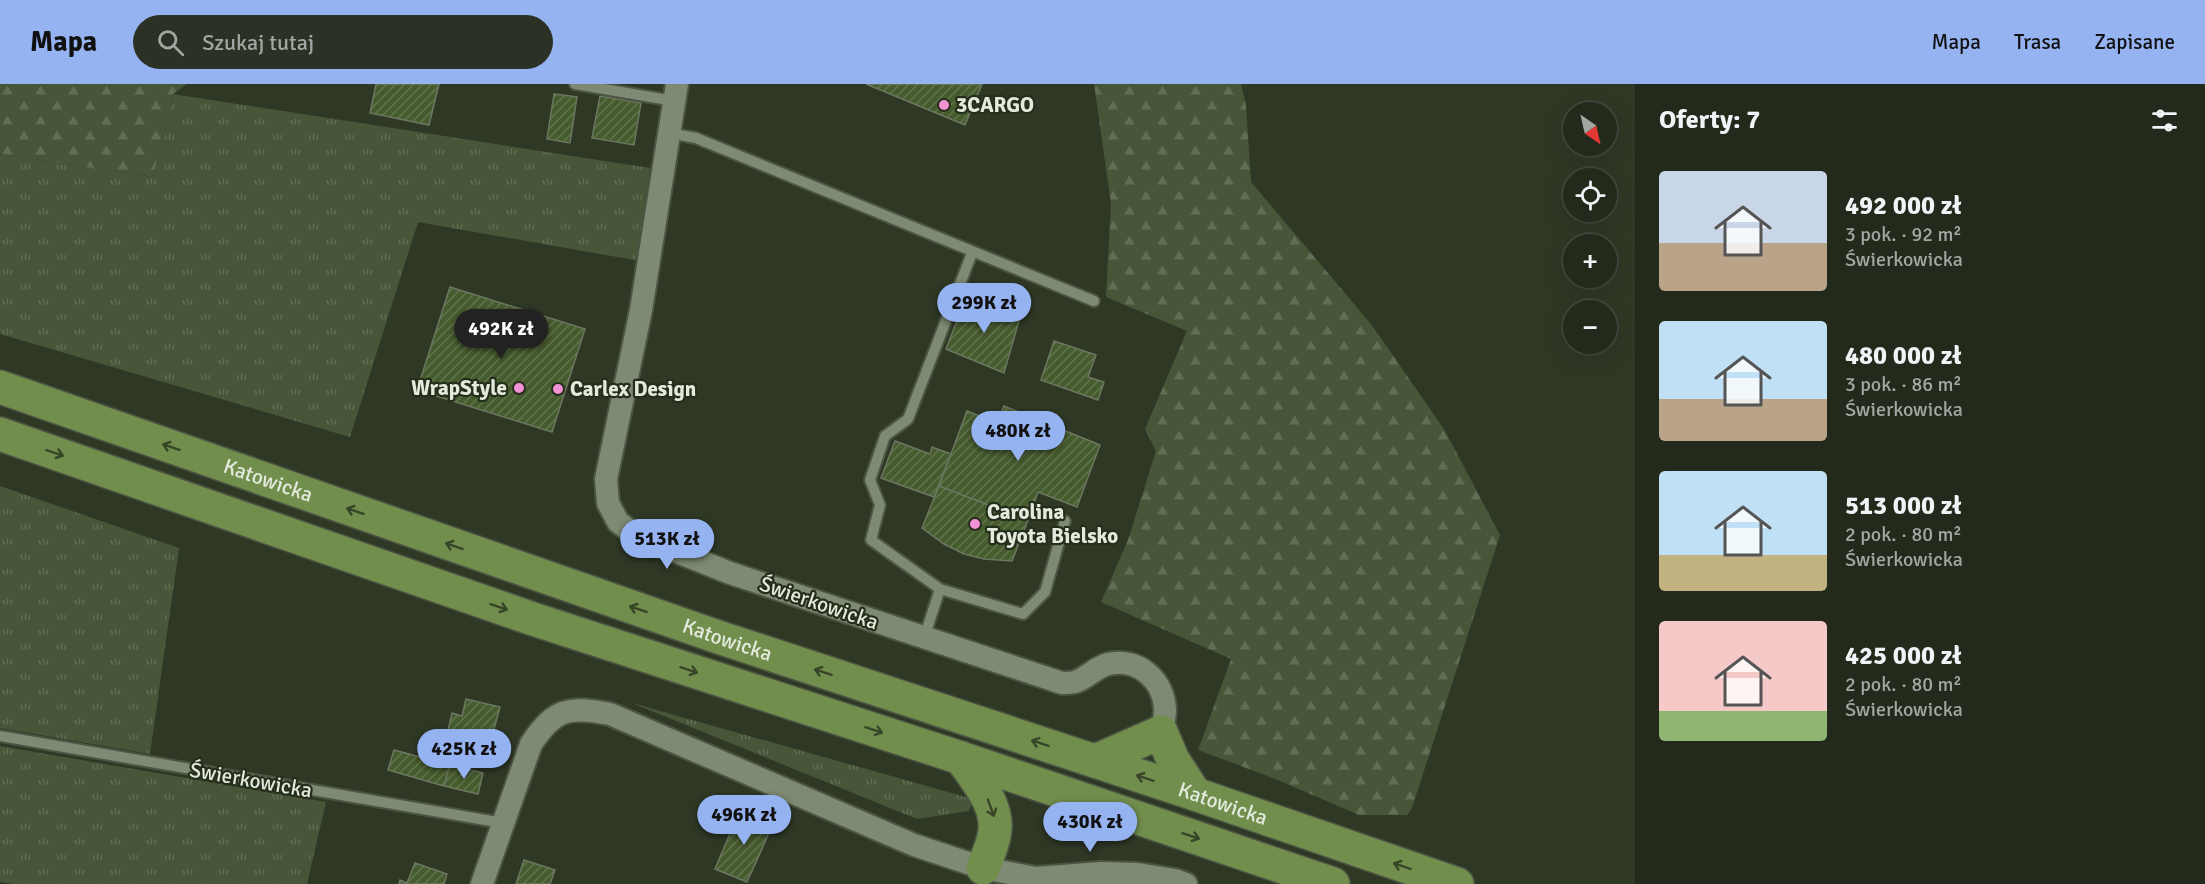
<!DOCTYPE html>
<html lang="pl">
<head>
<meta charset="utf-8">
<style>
  :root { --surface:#232a1c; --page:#2b3225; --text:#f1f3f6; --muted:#a3a7a3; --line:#40463b; --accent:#95b2f1 }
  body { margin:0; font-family:Signika,sans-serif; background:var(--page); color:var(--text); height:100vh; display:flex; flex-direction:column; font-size:22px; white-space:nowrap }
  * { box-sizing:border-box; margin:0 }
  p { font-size:20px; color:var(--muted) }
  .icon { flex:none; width:33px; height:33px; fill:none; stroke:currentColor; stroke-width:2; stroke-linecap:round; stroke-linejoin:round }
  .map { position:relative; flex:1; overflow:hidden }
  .drawer { display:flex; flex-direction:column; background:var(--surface); width:570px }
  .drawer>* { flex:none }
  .needle { width:39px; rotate:146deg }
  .controls { position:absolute; left:1563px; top:18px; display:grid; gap:12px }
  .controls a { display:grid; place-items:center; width:54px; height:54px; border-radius:50%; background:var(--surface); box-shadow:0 6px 24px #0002,0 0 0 2px var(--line); font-size:30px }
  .price { position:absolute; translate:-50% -51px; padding:0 14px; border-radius:21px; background:var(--accent); color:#111; font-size:20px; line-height:39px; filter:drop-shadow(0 2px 3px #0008) }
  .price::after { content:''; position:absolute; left:50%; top:36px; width:18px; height:14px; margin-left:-9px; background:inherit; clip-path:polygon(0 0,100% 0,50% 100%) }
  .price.on { background:#222; color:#fff }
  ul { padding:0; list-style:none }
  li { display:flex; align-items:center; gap:18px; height:150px; padding:0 24px }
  li span { display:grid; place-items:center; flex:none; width:168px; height:120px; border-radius:6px; color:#555 }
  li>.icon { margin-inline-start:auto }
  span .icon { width:72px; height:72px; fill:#fffc; stroke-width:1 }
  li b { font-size:26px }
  h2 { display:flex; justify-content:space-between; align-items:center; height:72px; padding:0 24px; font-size:26px }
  header { display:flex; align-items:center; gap:36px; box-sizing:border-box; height:84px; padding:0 30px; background:var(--accent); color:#111 }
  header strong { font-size:28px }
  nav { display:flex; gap:33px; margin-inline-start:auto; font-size:21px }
  .search { width:420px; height:54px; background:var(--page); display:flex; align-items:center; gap:15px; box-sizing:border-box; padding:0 21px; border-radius:33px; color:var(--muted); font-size:22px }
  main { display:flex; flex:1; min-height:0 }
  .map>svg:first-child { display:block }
</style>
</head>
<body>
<header>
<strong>Mapa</strong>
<div class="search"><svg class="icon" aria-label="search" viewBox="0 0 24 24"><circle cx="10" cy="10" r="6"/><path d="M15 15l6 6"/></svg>Szukaj tutaj</div>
<nav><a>Mapa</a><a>Trasa</a><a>Zapisane</a></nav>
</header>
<main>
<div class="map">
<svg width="1635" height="800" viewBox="0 0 1635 800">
  <defs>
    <pattern id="grass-tufts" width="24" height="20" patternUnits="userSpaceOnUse" patternTransform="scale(1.5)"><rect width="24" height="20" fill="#475539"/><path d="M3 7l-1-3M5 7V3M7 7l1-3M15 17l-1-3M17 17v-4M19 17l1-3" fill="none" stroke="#616e55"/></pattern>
    <pattern id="forest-firs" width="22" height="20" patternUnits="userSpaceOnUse" patternTransform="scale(1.5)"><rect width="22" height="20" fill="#475539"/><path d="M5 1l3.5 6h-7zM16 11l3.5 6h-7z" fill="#616e55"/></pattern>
    <pattern id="building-hatch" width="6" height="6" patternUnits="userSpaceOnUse" patternTransform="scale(1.5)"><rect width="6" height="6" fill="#475c2e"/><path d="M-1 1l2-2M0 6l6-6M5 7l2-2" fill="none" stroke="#61744c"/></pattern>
  </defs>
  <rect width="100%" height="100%" fill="#2f3825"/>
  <path fill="url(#grass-tufts)" d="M173 10 650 84 640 177 418 138 350 353 0 250V70L153 93Z
    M0 402 179 464 150 670 0 644Z
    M632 619 973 715 969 727 917 735Z
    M0 662 326 718 307 800H13L0 798Z"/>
  <path fill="url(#forest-firs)" d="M0 0H187L173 10 153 93 0 70Z
    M1094 0H1241L1246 21 1251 98 1371 240 1444 345 1500 451 1412 724 1407 731H1359L1273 694 1198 666 1231 575 1101 518 1128 456 1156 367 1145 345 1187 247 1106 213 1111 120Z"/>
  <path fill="url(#building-hatch)" stroke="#6c7761" stroke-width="1.5" d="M376 0H439L429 41 370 29Z
    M866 0H982L965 41Z
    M554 10 577 13 570 59 547 55Z
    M600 12 641 19 634 61 592 54Z
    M450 203 585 245 552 348 417 306Z
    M966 213 1020 233 1004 289 946 265Z
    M1054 257 1096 271 1088 293 1104 298 1098 316 1041 296Z
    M1004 322 1100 361 1077 423 1038 408 1028 436 939 402 967 327 997 339Z
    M895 357 930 370 932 363 951 370 934 413 881 394Z
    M939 402 1028 436 1012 477 984 475 964 470 944 460 922 444Z
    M466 615 500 623 491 656 448 647 452 629 462 632Z
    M394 666 450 681 444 702 388 686Z
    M450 681 483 689 478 710 444 702Z
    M740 726 773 740 747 798 715 785Z
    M524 776 555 786 550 800H516Z
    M415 779 447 790 444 800H399L400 796 407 799Z"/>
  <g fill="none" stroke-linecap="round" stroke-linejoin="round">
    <g stroke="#4c5443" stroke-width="14">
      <path id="service" d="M575 0 674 17
        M669 49 696 54 1094 217
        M940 505 1023 530 1045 508 1065 437
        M924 554 940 505 871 456 880 421 870 396 885 352 908 335 972 169
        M0 652 503 739"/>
    </g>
    <g stroke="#4c5443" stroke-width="26">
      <path id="minor" d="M677 0 641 226 606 395 608 419 618 438 637 452 730 489 1062 599C1066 599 1071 599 1075 598 1087 594 1096 583 1108 580 1138 573 1164 596 1165 626 1165 633 1163 641 1161 648
        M482 800 531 660C555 624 569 622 610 630L914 761 983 784 1036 794 1101 789 1138 790 1175 796 1186 800"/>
    </g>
    <g stroke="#4c5443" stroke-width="36">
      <g id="primary">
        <path id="s1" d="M0 303 718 553 1195 710 1457 800"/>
        <path d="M0 350 533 535 961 674 1333 800"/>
        <path d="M961 674C976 696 1001 723 994 752 992 763 987 773 983 784"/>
        <path d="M1095 677 1161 648 1173 676 1195 710"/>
      </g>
    </g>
    <use href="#service" stroke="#7e8a73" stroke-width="10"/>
    <use href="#minor" stroke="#7e8a73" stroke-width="22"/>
    <use href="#primary" stroke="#718e4d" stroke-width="33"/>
  </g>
  <defs><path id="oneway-shaft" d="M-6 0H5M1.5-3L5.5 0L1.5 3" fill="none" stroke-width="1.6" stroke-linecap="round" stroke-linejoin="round" transform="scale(1.5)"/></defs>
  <g stroke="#384628">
    <use href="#oneway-shaft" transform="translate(171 363) rotate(-161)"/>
    <use href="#oneway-shaft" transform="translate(55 369) rotate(19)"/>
    <use href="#oneway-shaft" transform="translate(355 427) rotate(-161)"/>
    <use href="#oneway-shaft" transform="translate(454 462) rotate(-161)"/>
    <use href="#oneway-shaft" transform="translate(499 523) rotate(19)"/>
    <use href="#oneway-shaft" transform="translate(638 525) rotate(-161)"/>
    <use href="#oneway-shaft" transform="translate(689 586) rotate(18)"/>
    <use href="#oneway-shaft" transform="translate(823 588) rotate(-162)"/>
    <use href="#oneway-shaft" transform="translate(874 646) rotate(18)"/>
    <use href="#oneway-shaft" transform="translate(1040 659) rotate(-162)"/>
    <use href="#oneway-shaft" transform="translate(1145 694) rotate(-162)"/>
    <use href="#oneway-shaft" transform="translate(991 724) rotate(70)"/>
    <use href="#oneway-shaft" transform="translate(1191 752) rotate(19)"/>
    <use href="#oneway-shaft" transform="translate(1402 782) rotate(-161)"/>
  </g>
  <g fill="#f391d5" stroke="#252e1b" stroke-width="2">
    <circle cx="944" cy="21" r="6"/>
    <circle cx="519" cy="304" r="6"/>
    <circle cx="558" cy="305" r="6"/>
    <circle cx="975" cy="440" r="6"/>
  </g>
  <g text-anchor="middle" stroke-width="4.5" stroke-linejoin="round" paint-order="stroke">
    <g font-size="21" font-weight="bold" fill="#e3eadd" stroke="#252e1b" text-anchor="start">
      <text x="956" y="28">3CARGO</text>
      <text x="507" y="311" text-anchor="end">WrapStyle</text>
      <text x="570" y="312">Carlex Design</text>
      <text x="987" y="435">Carolina<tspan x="987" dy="24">Toyota Bielsko</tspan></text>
    </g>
    <g font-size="21" fill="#e3eadd" stroke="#252e1b">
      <text dy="7" stroke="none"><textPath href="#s1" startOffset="284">Katowicka</textPath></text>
      <text transform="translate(819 519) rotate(19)" y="7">Świerkowicka</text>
      <text dy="7" stroke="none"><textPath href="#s1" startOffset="770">Katowicka</textPath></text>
      <text transform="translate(251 696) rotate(10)" y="7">Świerkowicka</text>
      <text dy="7" stroke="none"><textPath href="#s1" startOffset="1292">Katowicka</textPath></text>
    </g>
  </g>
</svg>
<div class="controls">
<a><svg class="needle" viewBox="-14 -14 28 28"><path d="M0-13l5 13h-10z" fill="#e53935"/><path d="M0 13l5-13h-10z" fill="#a3a7a3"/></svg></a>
<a><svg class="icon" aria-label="locate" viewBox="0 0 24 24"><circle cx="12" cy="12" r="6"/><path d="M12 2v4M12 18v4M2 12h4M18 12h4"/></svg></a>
<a>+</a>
<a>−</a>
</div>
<b class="price" style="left:984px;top:250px">299K zł</b>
<b class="price on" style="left:501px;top:276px">492K zł</b>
<b class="price" style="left:1018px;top:378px">480K zł</b>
<b class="price" style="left:667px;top:486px">513K zł</b>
<b class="price" style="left:464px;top:696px">425K zł</b>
<b class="price" style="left:744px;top:762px">496K zł</b>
<b class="price" style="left:1090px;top:769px">430K zł</b>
</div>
<section class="drawer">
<h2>Oferty: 7<svg class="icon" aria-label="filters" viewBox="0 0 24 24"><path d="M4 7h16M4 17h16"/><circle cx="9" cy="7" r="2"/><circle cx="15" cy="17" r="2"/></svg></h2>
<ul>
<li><span style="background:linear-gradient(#c9d6e8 60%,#b9a48a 0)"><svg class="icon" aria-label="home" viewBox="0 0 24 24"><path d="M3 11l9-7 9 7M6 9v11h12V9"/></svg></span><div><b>492 000 zł</b><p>3 pok. · 92 m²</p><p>Świerkowicka</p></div></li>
<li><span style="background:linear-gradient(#bfe0f5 65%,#b9a48a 0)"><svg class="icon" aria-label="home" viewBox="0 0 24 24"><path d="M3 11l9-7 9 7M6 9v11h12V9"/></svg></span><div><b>480 000 zł</b><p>3 pok. · 86 m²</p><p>Świerkowicka</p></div></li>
<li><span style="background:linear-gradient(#bfe0f5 70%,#c2b280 0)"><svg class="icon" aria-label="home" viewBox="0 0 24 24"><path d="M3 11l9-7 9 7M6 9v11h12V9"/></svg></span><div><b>513 000 zł</b><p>2 pok. · 80 m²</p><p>Świerkowicka</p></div></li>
<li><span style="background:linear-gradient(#f6c9c9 75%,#8fb573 0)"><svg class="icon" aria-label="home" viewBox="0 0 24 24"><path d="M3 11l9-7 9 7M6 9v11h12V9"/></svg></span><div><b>425 000 zł</b><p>2 pok. · 80 m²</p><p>Świerkowicka</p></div></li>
</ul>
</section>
</main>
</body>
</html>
